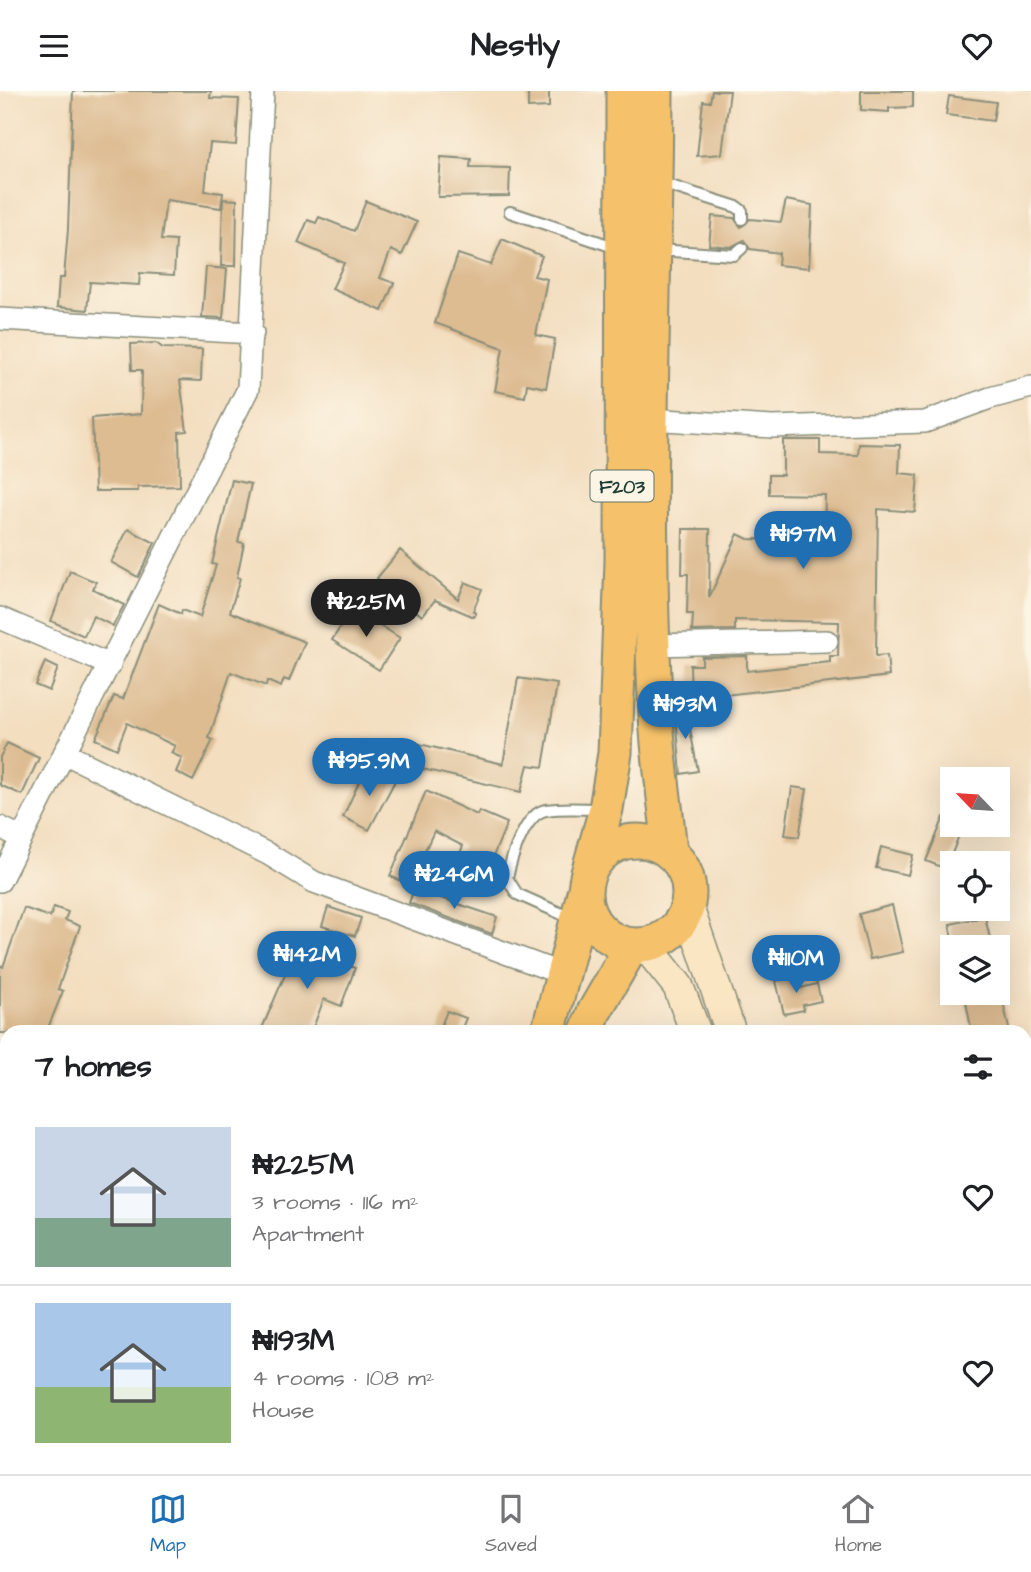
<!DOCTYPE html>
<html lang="en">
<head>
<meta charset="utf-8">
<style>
  :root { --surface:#fff; --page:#f6f6f6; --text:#202124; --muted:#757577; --line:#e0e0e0; --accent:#1f6fb2 }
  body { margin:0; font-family:"Architects Daughter",sans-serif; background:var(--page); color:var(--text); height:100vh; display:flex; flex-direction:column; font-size:26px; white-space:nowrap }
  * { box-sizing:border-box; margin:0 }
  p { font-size:23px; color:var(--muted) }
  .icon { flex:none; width:38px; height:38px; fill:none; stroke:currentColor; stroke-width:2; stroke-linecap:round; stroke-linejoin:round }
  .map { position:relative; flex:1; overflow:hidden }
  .sheet { position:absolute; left:0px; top:934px; width:1032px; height:450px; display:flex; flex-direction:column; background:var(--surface); border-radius:21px 21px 0 0; box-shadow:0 7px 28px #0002 }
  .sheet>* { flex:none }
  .needle { width:46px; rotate:295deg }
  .fabs { position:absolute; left:940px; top:676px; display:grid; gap:14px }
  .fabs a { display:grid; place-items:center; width:70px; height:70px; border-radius:0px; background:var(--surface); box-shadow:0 7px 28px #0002; font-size:35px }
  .price { position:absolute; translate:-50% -60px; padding:0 16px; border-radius:24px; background:var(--accent); color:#fff; font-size:23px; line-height:46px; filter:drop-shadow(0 2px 4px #0008) }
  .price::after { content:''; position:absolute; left:50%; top:42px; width:21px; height:16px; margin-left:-10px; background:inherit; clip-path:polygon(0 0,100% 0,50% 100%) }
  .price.selected { background:#222; color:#fff }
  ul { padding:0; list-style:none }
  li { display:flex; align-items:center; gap:21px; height:175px; padding:0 35px }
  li+li { border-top:2px solid var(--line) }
  li span { display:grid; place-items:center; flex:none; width:196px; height:140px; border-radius:0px; color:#555 }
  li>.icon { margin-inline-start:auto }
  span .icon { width:84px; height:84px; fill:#fffc; stroke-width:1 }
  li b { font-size:30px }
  h2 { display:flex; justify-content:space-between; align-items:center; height:84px; padding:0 35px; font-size:30px }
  header { display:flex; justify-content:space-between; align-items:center; height:91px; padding:0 35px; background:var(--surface); font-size:32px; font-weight:700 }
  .menu { display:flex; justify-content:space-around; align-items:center; height:98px; border-top:2px solid var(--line); background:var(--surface); font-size:19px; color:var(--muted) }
  .menu a { display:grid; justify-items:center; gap:4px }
  .menu .selected { color:var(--accent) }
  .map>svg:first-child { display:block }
</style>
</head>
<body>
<header><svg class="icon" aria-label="menu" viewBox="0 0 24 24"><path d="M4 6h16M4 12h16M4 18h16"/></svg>Nestly<svg class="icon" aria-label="heart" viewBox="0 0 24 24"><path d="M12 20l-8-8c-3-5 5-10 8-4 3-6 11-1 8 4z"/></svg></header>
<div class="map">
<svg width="1031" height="1383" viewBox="0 0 1031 1383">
  <rect width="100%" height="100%" fill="#fcf5e5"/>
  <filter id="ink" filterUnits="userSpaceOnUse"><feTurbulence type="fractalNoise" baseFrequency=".0143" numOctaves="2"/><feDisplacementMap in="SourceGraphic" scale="14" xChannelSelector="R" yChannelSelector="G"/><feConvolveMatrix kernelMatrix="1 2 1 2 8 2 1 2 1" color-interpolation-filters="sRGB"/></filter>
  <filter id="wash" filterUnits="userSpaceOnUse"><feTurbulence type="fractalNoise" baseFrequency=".00686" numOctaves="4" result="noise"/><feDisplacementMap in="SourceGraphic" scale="28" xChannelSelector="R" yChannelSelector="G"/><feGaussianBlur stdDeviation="1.57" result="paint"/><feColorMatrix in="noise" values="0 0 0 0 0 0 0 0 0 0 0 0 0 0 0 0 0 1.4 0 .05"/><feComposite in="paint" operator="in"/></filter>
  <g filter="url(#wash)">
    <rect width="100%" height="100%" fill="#f3dec0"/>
    <g id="blocks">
      <path fill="#ddbc92" d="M73 0H211L210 7 239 8 236 54 210 52 205 100 223 102 221 117 166 109 161 149 176 150 174 184 140 182 139 194 90 191 87 219 57 216 59 187H64L68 138Z
        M528 0H549V16L528 17Z
        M712 0H730L722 63 697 65 703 10 710 11Z
        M861 0H913V16L889 17V21L861 19Z
        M949 5 996 11 993 30 946 24Z
        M441 66 471 68 470 76 510 77 509 105 438 106Z
        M223 108 237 109 236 175H221Z
        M786 109 812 114 809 177 778 174 779 162 750 158 744 149 731 156 709 154 712 125 734 127 741 136 750 128 781 131Z
        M366 110 417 131 402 164 391 159 380 187 394 192 382 220 332 198 344 172 298 152 308 129 316 132 319 126 354 140Z
        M502 148 542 165 534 185 547 188 536 244 555 248 552 265 546 297 527 293 525 306 495 300 503 257 435 232 458 163 491 174Z
        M206 176 227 178 223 227 202 226Z
        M156 252 163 257 202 258 201 290 180 289 187 340 179 341 180 395 138 396V400H95L92 327 141 323 142 279H132L131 253Z
        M783 349H820V363L858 364 859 353 900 354 899 382 918 384 915 421 878 418 876 565 887 564 889 585 691 608 690 574H702V566L747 565V580L830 571V565H838L839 531 735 529V539L692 540 693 523H687L688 483H682L683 438H710L709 507 738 443 748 448 824 450 825 404 769 403V384H783Z
        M232 389 251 393 238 451 244 452 237 486 240 487 230 521 305 551 289 590 284 588 281 596 267 590 266 595 231 581 209 647 213 649 193 690 176 681 182 667 171 662 175 655 127 632 117 658 95 648 114 605 123 608 159 513 181 523 182 519 200 526 216 474 212 473Z
        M128 438 155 452 138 486 111 471Z
        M400 459 458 508 465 491 482 498 473 520 476 523 474 526 435 509 422 525 377 487Z
        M70 480 96 491 93 498 124 514 113 535 93 525 84 545 51 530Z
        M353 517 400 547 379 579 332 549Z
        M45 571 58 577 49 600 35 594Z
        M518 587 557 593 543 676 528 674 521 701 401 673 407 650 503 673Z
        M685 612 698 680 681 683 675 614Z
        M7 652 39 667 22 704 0 694V666Z
        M374 675 397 686 369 739 343 726 362 684 368 687Z
        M792 696 807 698 799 746 785 744Z
        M426 700 477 724 479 720 507 732 487 780 458 767 463 755 434 740 409 794 390 785Z
        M944 726 952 729V733L963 734 946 778 926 770Z
        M881 756 913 764 908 784 876 777Z
        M414 798 497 826 492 843 409 812Z
        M892 814 903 861 870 868 859 823Z
        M54 816 68 821 65 829 80 835 58 898 63 900 46 942H0V874L3 876 24 817 50 826Z
        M328 816 361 827 355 845 322 835Z
        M985 826 992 856H954L950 833Z
        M294 853 355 877 350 891 341 915 324 908 311 942H260L287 879 284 877Z
        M798 885 801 897 817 893 821 910 803 914 804 919 784 923 776 890Z
        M964 901H1001L1010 942H972Z
        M447 920 466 927 460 942H438Z"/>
    </g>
  </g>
  <g filter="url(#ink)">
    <use href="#blocks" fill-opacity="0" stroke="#898e7a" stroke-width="2"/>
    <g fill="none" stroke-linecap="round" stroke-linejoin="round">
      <g stroke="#898e7a" stroke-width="14">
        <path id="service" d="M658 91 737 116 742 120V128
          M510 121 617 157
          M657 159 734 164 742 157
          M573 828 517 803 507 787C511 768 525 722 546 719 564 716 584 718 601 718"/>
      </g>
      <g stroke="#898e7a" stroke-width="24">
        <path id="minor" d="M0 228 253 242
          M650 328 772 336 925 331 990 307 1031 296
          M0 527 110 574
          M653 554 827 550
          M64 662 268 763 314 791 565 884
          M0 736 22 747
          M0 790 248 298 263 0"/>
      </g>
      <g stroke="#898e7a" stroke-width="33">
        <path id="secondary" d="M688 816 731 942
          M646 855 678 895 696 942
          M860 1377 862 1383
          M896 1377 899 1383"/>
      </g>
      <g stroke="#898e7a" stroke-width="37">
        <path id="primary" d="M656 0C655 208 644 416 656 624 658 669 666 715 670 761
          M585 802a52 52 0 1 1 104 0a52 52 0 1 1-104 0Z
          M587 786 606 718 615 662 622 470 623 0
          M548 942 584 802
          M586 942 594 921 632 855
          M365 1383 368 1377"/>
      </g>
      <use href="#service" stroke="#fff" stroke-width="10"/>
      <use href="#minor" stroke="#fff" stroke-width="21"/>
      <use href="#secondary" stroke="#fbe6c4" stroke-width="30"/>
      <use href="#primary" stroke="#f5c16b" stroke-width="33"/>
    </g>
  </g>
  <g text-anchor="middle" stroke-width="6" stroke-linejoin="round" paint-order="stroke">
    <rect fill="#fcf5e5" stroke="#617469" stroke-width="2" x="590.5" y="379.5" width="63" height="31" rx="5"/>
    <g font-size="19" font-weight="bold" fill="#1f3d34">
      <text x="622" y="402">F203</text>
    </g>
  </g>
</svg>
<div class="fabs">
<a><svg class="needle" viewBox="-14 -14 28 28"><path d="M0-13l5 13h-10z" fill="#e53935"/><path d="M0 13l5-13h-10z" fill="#757577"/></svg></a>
<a><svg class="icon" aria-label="locate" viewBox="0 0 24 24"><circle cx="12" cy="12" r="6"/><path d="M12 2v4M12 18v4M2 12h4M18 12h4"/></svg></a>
<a><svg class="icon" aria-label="layers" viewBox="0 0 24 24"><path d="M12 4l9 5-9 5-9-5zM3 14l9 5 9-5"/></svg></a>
</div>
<b class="price" style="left:803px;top:480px">₦197M</b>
<b class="price selected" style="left:366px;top:548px">₦225M</b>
<b class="price" style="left:685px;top:650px">₦193M</b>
<b class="price" style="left:369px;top:707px">₦95.9M</b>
<b class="price" style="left:454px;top:820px">₦246M</b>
<b class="price" style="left:307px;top:900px">₦142M</b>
<b class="price" style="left:796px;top:904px">₦110M</b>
<section class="sheet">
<h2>7 homes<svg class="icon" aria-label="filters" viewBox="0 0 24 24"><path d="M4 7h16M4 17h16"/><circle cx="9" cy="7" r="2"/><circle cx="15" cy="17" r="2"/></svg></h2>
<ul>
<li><span style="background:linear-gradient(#c9d6e8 65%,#7fa58c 0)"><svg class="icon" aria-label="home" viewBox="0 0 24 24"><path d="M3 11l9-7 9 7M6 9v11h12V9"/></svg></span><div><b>₦225M</b><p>3 rooms · 116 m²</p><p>Apartment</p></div><svg class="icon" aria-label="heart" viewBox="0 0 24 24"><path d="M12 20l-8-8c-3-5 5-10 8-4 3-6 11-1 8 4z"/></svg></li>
<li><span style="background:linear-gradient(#a9c7e8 60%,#8fb573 0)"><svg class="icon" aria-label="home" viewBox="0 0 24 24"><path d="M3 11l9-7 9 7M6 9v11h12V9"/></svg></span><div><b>₦193M</b><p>4 rooms · 108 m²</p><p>House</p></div><svg class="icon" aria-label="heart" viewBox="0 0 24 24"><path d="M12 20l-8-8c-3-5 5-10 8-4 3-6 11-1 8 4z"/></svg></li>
</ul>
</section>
</div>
<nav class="menu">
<a class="selected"><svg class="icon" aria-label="map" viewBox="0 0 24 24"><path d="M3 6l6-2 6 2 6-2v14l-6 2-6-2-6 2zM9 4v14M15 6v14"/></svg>Map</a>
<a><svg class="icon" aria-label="saved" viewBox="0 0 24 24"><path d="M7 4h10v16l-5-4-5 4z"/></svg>Saved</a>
<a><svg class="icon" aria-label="home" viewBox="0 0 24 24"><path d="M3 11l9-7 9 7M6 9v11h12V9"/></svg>Home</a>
</nav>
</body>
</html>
